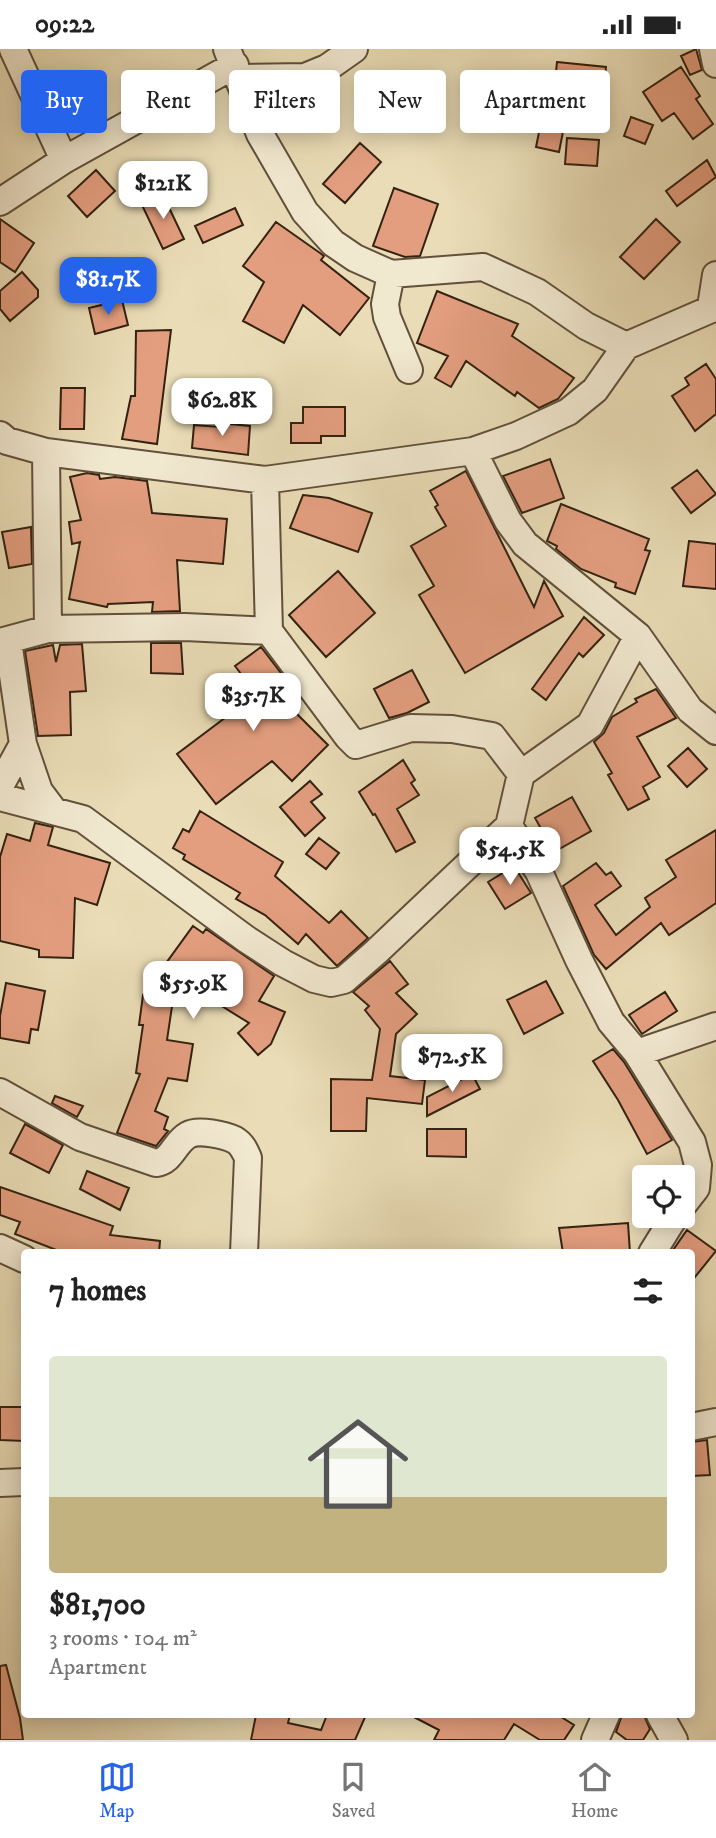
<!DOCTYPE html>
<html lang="en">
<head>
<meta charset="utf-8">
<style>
  :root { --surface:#fff; --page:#f2f2f2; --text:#222; --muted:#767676; --line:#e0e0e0; --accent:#2563eb }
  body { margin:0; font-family:"IM FELL DW Pica",serif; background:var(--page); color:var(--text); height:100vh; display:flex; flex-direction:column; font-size:26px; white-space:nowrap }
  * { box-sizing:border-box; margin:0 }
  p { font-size:23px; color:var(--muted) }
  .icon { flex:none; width:38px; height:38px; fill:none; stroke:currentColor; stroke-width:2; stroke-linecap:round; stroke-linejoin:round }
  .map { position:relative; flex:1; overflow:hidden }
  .details { position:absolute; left:21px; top:1200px; width:674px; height:469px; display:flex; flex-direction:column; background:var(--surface); border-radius:7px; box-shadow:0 4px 18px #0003 }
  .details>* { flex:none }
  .guide { position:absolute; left:21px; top:21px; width:676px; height:63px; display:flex; gap:14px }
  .buttons { position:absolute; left:632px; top:1116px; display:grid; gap:14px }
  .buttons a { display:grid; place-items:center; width:63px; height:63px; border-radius:7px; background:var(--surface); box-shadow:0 4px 18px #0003; font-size:35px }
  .price { position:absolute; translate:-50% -60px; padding:0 16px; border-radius:14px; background:#fff; color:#222; font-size:23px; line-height:46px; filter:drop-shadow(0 2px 4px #0008) }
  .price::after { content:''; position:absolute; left:50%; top:42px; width:21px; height:16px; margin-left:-10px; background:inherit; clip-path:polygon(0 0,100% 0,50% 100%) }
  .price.on { background:var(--accent); color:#fff }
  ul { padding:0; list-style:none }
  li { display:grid; align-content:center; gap:14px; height:371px; padding:0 28px }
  li span { display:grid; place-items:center; height:217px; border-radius:7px; color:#555 }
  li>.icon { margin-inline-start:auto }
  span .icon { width:126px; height:126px; fill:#fffc; stroke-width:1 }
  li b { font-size:30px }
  h2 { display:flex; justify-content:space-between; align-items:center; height:84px; padding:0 28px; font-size:30px }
  .chip { padding:0 24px; border-radius:7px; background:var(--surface); box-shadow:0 4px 18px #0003; font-size:24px; line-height:63px }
  .chip.on { background:var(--accent); color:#fff }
  .status { display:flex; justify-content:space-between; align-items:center; height:49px; padding:0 35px; background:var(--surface); direction:ltr }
  .status svg { height:19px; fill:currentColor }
  .tab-bar { display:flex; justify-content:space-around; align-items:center; height:98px; border-top:2px solid var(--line); background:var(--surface); font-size:19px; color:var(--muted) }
  .tab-bar a { display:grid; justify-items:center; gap:4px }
  .tab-bar .on { color:var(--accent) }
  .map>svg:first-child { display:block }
</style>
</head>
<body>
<div class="status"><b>09:22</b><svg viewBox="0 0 49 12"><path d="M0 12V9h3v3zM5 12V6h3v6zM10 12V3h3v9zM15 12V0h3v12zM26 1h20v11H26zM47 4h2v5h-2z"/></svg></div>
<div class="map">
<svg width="716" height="1691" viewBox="0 0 716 1691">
  <rect width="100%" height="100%" fill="#e9dcb6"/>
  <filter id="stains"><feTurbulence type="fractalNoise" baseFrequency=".00286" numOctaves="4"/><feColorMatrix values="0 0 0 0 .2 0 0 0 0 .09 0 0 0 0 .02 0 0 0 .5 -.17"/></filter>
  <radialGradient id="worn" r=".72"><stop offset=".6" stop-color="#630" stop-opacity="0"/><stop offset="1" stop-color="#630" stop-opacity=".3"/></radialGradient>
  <path fill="#e39e7f" stroke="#342210" stroke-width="2" d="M696 0 702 21 690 26 681 7Z
    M557 13 606 18 604 40 572 37 559 103 536 98 544 59 552 61Z
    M681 18 700 47 696 50 713 75 693 90 674 64 662 72 643 43Z
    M631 68 653 76 645 95 624 87Z
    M567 89 599 91 597 117 565 115Z
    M360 94 381 113 345 154 323 135Z
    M707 111 716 128 677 157 666 142Z
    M96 121 115 142 87 168 68 147Z
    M394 139 438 155 420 207 405 208 373 197Z
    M162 144 184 190 163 200 141 154Z
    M235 159 243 176 203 194 195 177Z
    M0 170 34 194 15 223 0 213Z
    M656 170 680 193 644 230 620 208Z
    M276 173 320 204 324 207 321 211 369 249 340 286 303 256 284 294 243 272 264 233 243 217Z
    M22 223 38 241V248L10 272 0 260V242Z
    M437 242 518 275 512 287 574 329 558 350 539 359 517 343 515 347 466 312 451 338 435 329 448 307 417 294Z
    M122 251 128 276 95 285 89 259Z
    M171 281 157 395 122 390 131 347H135L136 282Z
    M706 315 716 330V365L695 382 672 347 689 336 685 329Z
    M61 339H85L84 380H60Z
    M303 358H345V387H321V394H291V374H303Z
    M220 374 250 377 248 406 192 399 194 376 220 378Z
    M550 410 564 449 522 464 503 427Z
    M697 421 716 445 691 464 672 439Z
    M466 422 534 558 544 532 563 567 465 624 419 546 434 537 411 497 446 477 435 458 438 456 430 442Z
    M87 424 99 426 100 430 115 428 147 432 152 464 227 470 223 515 177 511 180 562 152 563 153 553 108 555 107 558 69 550 80 493 72 495 69 473 81 471 70 428Z
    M303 446 329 449 372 464 358 503 290 479Z
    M561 455 649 490 645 501 650 502 635 545 615 538 616 534 581 520 556 500 557 497 547 492Z
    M31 478 32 515 9 519 2 483Z
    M689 492 716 495V540L683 537Z
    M338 522 375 564 326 608 289 566Z
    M584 568 604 586 583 608 579 604 546 651 532 640Z
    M151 594H181L183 625 151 624Z
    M82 595 86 642 70 643 71 686 38 687 25 602 53 596 56 613 60 596Z
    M261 598 300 649 289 657 328 696 292 732 272 712 216 755 177 705 230 665 222 655 248 634 235 617Z
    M412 621 429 653 407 664 389 669 374 640Z
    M656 640 676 669 637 688 660 728 643 738 649 750 628 761 608 726 612 724 594 693 604 684 612 668 637 653 635 650Z
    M688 699 707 720 687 738 668 717Z
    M403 711 415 731 411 734 419 746 397 760 415 793 396 803 375 765 373 766 359 743Z
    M310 732 322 745 311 753 325 769 305 787 280 758Z
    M572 748 591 782 554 803 535 769Z
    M200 762 283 813 275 827 329 874 341 862 368 889 337 917 306 885 298 895 265 866 236 850 240 844 183 810 185 806 173 799 183 780 189 783Z
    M35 774 53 778 48 796 110 814 97 856 75 849 73 909 39 908V901L0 892V808L7 785 30 792Z
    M716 781V854L669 886 661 874 606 920 594 906 563 837 596 814 606 826 611 823 621 837 595 856 616 886 650 858 645 849 676 828 666 811Z
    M319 789 339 804 326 820 306 805Z
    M514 817 531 844 505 860 488 833Z
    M193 877 203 884 206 880 274 927 259 952 285 963 271 995 258 1006 238 984 249 974 196 941 187 954 174 944 167 991 193 995 187 1032 168 1029 155 1062 168 1068 164 1080 168 1082 156 1097 117 1084 140 1025 136 1024 143 976H139L143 946Z
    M390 912 408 935 396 944 417 965 396 985 390 1027 425 1031 422 1055 367 1049 366 1082H331V1030L372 1031 380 980 365 961 369 957 353 943Z
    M546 932 563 964 524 985 507 951Z
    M6 934 45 942 38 981 31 980 29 994 0 989V967Z
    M665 943 677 962 642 985 629 966Z
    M613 1000 624 1013 672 1091 647 1105 618 1051 593 1012Z
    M472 1025 480 1040 427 1067V1048Z
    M55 1047 83 1057 77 1068 52 1054Z
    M25 1075 63 1096 49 1124 10 1104Z
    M427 1080H466V1108L427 1107Z
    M87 1122 129 1139 120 1161 80 1140Z
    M0 1138 113 1177 110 1186 160 1192 159 1204H64L15 1185 20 1173 0 1166Z
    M628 1174 630 1204H563L559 1179Z
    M687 1181 716 1202 691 1233V1204H671Z
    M0 1358H24V1392L0 1391Z
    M707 1391 710 1426 691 1427V1393Z
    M6 1616 20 1669 23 1691H0V1617Z
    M256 1666H290L288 1674 321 1681 327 1666H366L355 1691H251Z
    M410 1666H558L574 1676 564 1691H540L514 1675 504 1691H434L439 1681Z
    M622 1666H644L650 1680 643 1691H627L616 1683Z"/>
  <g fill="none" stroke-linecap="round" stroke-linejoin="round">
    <g stroke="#61503a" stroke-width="30">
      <path id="minor" d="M13 0 64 111
        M227 0 260 85 305 163 333 194 355 209 391 225 483 218 537 243 586 277 626 297
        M713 0 716 15
        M240 29 305 28 327 19 354 0
        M0 153 64 111 235 16
        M391 225 385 255 387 268 409 321
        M711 258 716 226
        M0 386 7 392 46 403 265 431 473 402 516 387 568 363 595 341 626 297 716 258
        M473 402 508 472 525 495 638 587 690 661 716 682
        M46 403 48 580
        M265 431 269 582 348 688 356 696 411 679 452 680 492 687 521 725
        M638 587 590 676 521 725 509 777 539 823 579 911 611 973 637 1004 692 1093 698 1116 696 1139 682 1157
        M8 592 23 695 39 742 54 762
        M0 593 48 580 185 578 269 582
        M0 737 23 695
        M0 748 83 770 246 890 283 914 314 930 331 934 344 931 376 903 509 777
        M637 1004 716 977
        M0 1043 80 1088 156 1114C172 1112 174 1094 188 1086 198 1080 225 1086 235 1091 242 1095 245 1102 248 1109L244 1204
        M0 1199 24 1210
        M652 1204 675 1167
        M691 1378 716 1373
        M0 1434 24 1433
        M660 1666 674 1691
        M595 1691 606 1666"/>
    </g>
    <use href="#minor" stroke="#f1e8d0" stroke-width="26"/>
  </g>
  <rect width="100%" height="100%" filter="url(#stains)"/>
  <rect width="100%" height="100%" fill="url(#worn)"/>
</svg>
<div class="buttons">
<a><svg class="icon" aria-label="locate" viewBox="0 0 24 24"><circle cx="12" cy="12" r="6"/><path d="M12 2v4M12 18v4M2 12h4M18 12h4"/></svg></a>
</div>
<b class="price" style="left:163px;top:172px">$121K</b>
<b class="price on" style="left:108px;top:268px">$81.7K</b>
<b class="price" style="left:222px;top:389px">$62.8K</b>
<b class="price" style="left:253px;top:684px">$35.7K</b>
<b class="price" style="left:510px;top:838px">$54.5K</b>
<b class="price" style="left:193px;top:972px">$55.9K</b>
<b class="price" style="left:452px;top:1045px">$72.5K</b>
<div class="guide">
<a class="chip on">Buy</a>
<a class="chip">Rent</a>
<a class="chip">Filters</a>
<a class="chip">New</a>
<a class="chip">Apartment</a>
</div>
<section class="details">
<h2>7 homes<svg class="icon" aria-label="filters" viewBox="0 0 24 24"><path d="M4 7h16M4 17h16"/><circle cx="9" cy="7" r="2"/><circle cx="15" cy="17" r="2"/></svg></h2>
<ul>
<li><span style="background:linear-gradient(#dfe7d0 65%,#c2b280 0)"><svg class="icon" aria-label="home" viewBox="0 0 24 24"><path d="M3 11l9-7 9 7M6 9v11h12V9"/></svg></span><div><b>$81,700</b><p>3 rooms · 104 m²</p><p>Apartment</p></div></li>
</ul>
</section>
</div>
<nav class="tab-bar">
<a class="on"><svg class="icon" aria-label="map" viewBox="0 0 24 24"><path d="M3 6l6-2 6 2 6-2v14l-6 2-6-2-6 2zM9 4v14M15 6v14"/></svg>Map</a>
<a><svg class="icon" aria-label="saved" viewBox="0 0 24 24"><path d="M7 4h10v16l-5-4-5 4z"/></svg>Saved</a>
<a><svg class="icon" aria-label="home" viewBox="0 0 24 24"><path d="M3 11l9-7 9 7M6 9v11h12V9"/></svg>Home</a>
</nav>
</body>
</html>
